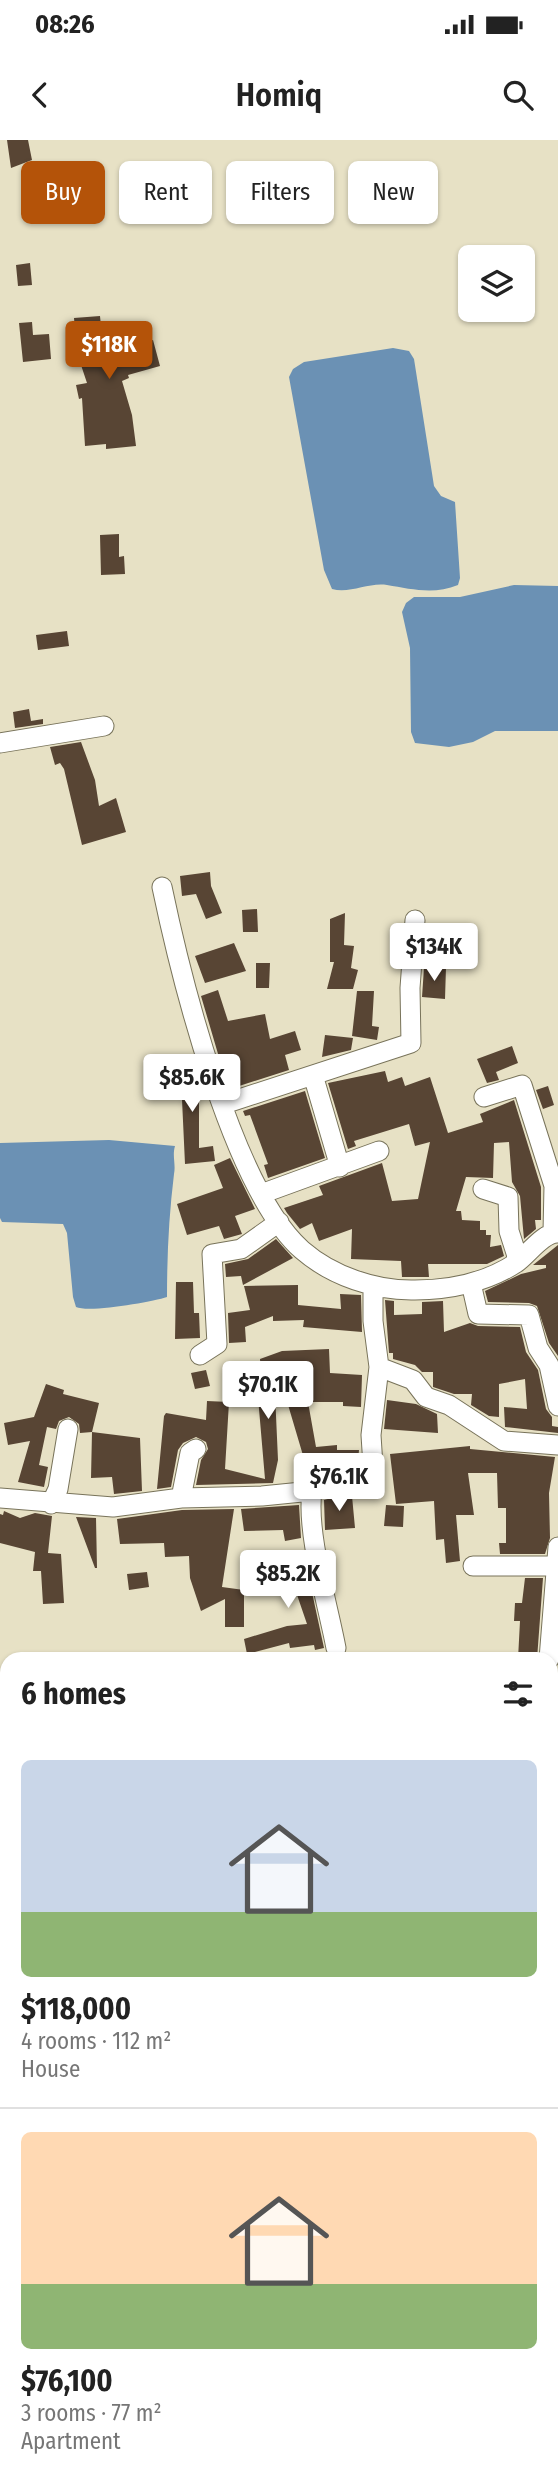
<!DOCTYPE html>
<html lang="en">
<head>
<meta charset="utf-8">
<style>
  :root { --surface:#fff; --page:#f6f6f6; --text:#222; --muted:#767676; --line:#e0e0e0; --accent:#b45309 }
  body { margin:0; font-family:"Fira Sans Condensed",sans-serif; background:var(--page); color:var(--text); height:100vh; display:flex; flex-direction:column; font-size:26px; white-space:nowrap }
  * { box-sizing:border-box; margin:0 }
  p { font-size:23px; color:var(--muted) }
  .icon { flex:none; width:38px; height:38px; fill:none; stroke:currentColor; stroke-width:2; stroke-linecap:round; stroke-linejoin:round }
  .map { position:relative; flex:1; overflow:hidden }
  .details { position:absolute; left:0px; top:1512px; width:558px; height:840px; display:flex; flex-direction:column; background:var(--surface); border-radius:21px 21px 0 0; box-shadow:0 2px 5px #0004 }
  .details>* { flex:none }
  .banner { position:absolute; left:21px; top:21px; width:516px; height:63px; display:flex; gap:14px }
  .controls { position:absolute; left:458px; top:105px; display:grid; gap:14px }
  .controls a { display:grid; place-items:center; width:77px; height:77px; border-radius:10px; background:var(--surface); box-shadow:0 2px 5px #0004; font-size:35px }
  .price { position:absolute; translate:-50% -60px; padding:0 16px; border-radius:7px; background:#fff; color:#222; font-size:23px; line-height:46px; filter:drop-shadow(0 2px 4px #0008) }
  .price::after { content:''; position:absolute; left:50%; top:42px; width:21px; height:16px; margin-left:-10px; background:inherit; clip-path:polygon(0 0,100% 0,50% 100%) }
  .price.selected { background:var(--accent); color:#fff }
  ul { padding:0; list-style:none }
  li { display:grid; align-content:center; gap:14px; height:371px; padding:0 21px }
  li+li { border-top:2px solid var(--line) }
  li span { display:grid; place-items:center; height:217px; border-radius:10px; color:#555 }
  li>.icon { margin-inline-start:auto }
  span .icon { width:126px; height:126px; fill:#fffc; stroke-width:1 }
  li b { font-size:30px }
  h2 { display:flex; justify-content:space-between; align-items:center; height:84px; padding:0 21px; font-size:30px }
  .tag { padding:0 24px; border-radius:10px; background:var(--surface); box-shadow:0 2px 5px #0004; font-size:24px; line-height:63px }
  .tag.selected { background:var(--accent); color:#fff }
  .status { display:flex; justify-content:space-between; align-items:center; height:49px; padding:0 35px; background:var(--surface); direction:ltr }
  .status svg { height:19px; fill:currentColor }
  header { display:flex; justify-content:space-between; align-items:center; height:91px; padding:0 21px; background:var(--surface); font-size:32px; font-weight:600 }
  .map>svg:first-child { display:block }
</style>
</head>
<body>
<div class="status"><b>08:26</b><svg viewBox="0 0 49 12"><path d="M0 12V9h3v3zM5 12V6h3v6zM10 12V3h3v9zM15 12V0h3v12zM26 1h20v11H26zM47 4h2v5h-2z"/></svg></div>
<header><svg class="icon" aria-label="back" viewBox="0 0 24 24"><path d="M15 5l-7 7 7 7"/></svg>Homiq<svg class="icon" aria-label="search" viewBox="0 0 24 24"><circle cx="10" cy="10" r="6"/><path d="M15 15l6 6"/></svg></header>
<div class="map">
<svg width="558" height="2352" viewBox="0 0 558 2352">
  <rect width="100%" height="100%" fill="#e7e1c5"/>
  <path fill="#6b91b4" d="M393 208 409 211 414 219 434 346 441 356 455 362 460 438 458 445C434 455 411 449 387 445 369 442 350 454 332 449L324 430 289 237 293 229 304 222Z
    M514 445 558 446V591H495L473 602 449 607 415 603 411 592 410 508 402 472 406 463 414 457H460Z
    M109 1000 175 1006C172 1016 176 1024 174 1034 169 1075 167 1114 167 1157 152 1162 89 1173 76 1167L73 1157 67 1093 63 1084 2 1082 0 1078V1003Z"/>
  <path fill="#584534" d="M7 0H28L32 20 11 28Z
    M30 123 32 145 18 146 16 125Z
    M100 176 101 186 113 185 114 193 123 192 125 207 153 200 160 226 128 235 129 238 122 241 132 275 136 306 106 309V304L85 306 82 258 79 259 76 245 87 243 77 213 74 178Z
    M32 182 33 195 49 194 51 219 23 222 19 183Z
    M119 394V417L124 416 125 434 101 435 100 395Z
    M67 491 69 506 38 510 36 495Z
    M29 569 31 581 43 579V584L15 588 13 572Z
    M81 602 95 640 99 666 116 658 126 692 82 705 64 629 60 623 55 625 50 607Z
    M210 732 211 746 222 773 206 779 196 754 182 756 180 736Z
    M257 769 258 792H243L242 770Z
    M345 773 344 805 354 806 351 828 358 830 353 849H327L334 822H330V779Z
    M234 803 246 831 205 843 195 816Z
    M256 823H270L269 848H256Z
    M446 827 445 859 422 857 424 828Z
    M218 850 228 881 265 874 270 899 295 891 301 910 285 915 289 930 236 947 228 922 221 924 201 856Z
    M357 851H374L372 886 379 887 377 900 352 896Z
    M325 895 353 898 351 910 322 917Z
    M512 906 518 923 496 932 499 940 487 943 477 919Z
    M192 914 203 955 199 956V1008L213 1006 215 1021 185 1024 181 938H184L179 917Z
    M385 931 388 942 402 937 405 946 430 937 448 993 483 982 480 974 514 960 541 1047V1080H535L536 1089 524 1099 520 1056 512 1042 509 1002 494 1003 493 1038 466 1037 456 1071H461L462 1080 480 1081V1090H486V1095H491L490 1107 501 1105 504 1116 487 1124H428L429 1137H402L401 1121 351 1119 352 1089 319 1101 312 1083 300 1089 287 1073 284 1068 323 1055 319 1046 382 1023 392 1061 418 1059 430 1002 415 1006 409 984 354 1001 356 1006 348 1009 328 943Z
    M548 946 554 965 543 969 536 950Z
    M305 951 325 1018 268 1038 264 1025 268 1024 250 975 245 976 243 971Z
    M230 1018 255 1069 235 1076 242 1094 224 1099 219 1086 187 1095 177 1064 223 1048 214 1025Z
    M276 1099 293 1118 243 1145 241 1136 226 1137 225 1124 248 1119Z
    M558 1105V1216L549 1203 537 1166 529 1163 488 1162 485 1151 521 1134 546 1128V1125H533Z
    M176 1142H193L194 1173H199L200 1198 175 1199Z
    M298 1145V1165L341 1169 340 1154 361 1155 362 1192 303 1187 304 1180 273 1181V1176L245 1187 246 1202 229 1203 228 1173 250 1170 244 1146Z
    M385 1160 394 1161V1175L422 1174V1162L443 1161 444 1192 470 1183 478 1186 520 1187 526 1212 538 1230 546 1269 552 1277V1286L558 1287V1293L505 1287 504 1267 527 1269 525 1239 499 1244V1277L489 1276 471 1265 472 1254H454L433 1247V1232H422L415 1225 393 1219V1213H389Z
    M329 1209 330 1233 362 1235 361 1267 343 1266V1262H308L316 1307 337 1305V1310H359L358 1321 353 1325H338L340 1330 310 1339 278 1231H274L278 1320 273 1343 196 1345 201 1320 208 1309 206 1302 196 1297 183 1303 178 1310 171 1347 157 1349 164 1276 166 1273 206 1280 207 1261 229 1262 225 1329 265 1339 256 1234H261L260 1219 282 1211Z
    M206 1230 210 1246 195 1249 191 1233Z
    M46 1244 64 1250 63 1254 99 1263 92 1292 140 1298 142 1351 114 1354 112 1337 91 1338 92 1292 80 1293 79 1284 69 1277 59 1281 56 1289 47 1287 39 1325 48 1327 44 1347 18 1342 30 1301 8 1305 4 1283 34 1277Z
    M387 1260 416 1264 437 1274 438 1293 384 1289Z
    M470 1306V1309L555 1317 549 1353 550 1398 545 1414H500L499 1403H506V1368H498L497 1333H468L474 1375H456L460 1421 446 1423 444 1399 436 1400 434 1361 396 1364 390 1314Z
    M347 1354 352 1356 355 1388 325 1390 324 1360Z
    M299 1365 301 1398 285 1401 283 1390 244 1391 241 1369Z
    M386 1365 404 1366 403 1387 384 1386Z
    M234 1369 222 1447 244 1450V1487H225V1459L201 1471 190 1438 189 1416 165 1417 164 1403 120 1404 117 1379 182 1370Z
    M4 1371 20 1378 35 1373 52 1376 48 1413 61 1414 64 1463 43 1464 41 1431H33L35 1412 0 1403V1374L3 1375Z
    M76 1377 96 1378 97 1428H95Z
    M305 1420 324 1508 315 1510 314 1505 290 1508 289 1503 247 1514 244 1499 287 1486 307 1484 295 1449 286 1452 282 1444 251 1456 248 1434 275 1431Z
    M147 1432 149 1447 129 1450 127 1434Z
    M525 1438H543L537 1519H518L520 1481H514L515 1463H522Z"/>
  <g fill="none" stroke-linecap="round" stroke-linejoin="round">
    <g stroke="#78735a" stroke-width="21">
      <path id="street" d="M0 603 104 586
        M162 747C181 838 233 1049 302 1110 332 1136 376 1151 415 1150 450 1150 487 1142 516 1123 529 1114 543 1092 558 1093
        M313 935 340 1027
        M484 957 522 945 554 1046 553 1092
        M224 964 411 903 410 848 415 780
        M483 1049 508 1057 509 1091 517 1116 515 1123
        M261 1054 379 1011
        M471 1143 478 1174 529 1175 538 1208 549 1225 558 1266
        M373 1146V1181L379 1227 413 1240 426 1257 449 1265 504 1301 558 1305
        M200 1215 217 1204 212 1114 241 1109 279 1082
        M312 1351C306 1392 328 1465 336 1508
        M0 1358 113 1367 181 1358 262 1356 312 1351 355 1339 373 1326 371 1295 379 1227
        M181 1358 190 1313 196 1309
        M51 1364 58 1349 68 1289
        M473 1426H557
        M549 1519 558 1407
        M551 1664 558 1675
        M0 2122 7 2119"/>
    </g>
    <use href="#street" stroke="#fff" stroke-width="19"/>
  </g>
</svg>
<div class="controls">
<a><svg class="icon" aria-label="layers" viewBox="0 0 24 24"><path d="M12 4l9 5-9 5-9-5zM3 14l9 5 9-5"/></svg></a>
</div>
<b class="price selected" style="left:109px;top:241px">$118K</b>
<b class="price" style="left:434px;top:843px">$134K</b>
<b class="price" style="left:192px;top:974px">$85.6K</b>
<b class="price" style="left:268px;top:1281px">$70.1K</b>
<b class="price" style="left:339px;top:1373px">$76.1K</b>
<b class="price" style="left:288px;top:1470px">$85.2K</b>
<div class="banner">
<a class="tag selected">Buy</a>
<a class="tag">Rent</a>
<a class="tag">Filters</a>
<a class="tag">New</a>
</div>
<section class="details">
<h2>6 homes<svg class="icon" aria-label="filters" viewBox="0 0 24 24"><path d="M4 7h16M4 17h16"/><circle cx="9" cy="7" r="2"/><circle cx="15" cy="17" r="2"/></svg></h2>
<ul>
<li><span style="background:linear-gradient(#c9d6e8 70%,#8fb573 0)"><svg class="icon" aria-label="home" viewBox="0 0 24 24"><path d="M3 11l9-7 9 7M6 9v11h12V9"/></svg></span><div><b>$118,000</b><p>4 rooms · 112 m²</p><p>House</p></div></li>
<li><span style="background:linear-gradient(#ffd9b3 70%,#8fb573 0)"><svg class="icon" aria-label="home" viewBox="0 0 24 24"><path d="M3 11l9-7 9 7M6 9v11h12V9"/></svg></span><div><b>$76,100</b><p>3 rooms · 77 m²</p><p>Apartment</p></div></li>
</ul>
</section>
</div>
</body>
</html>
